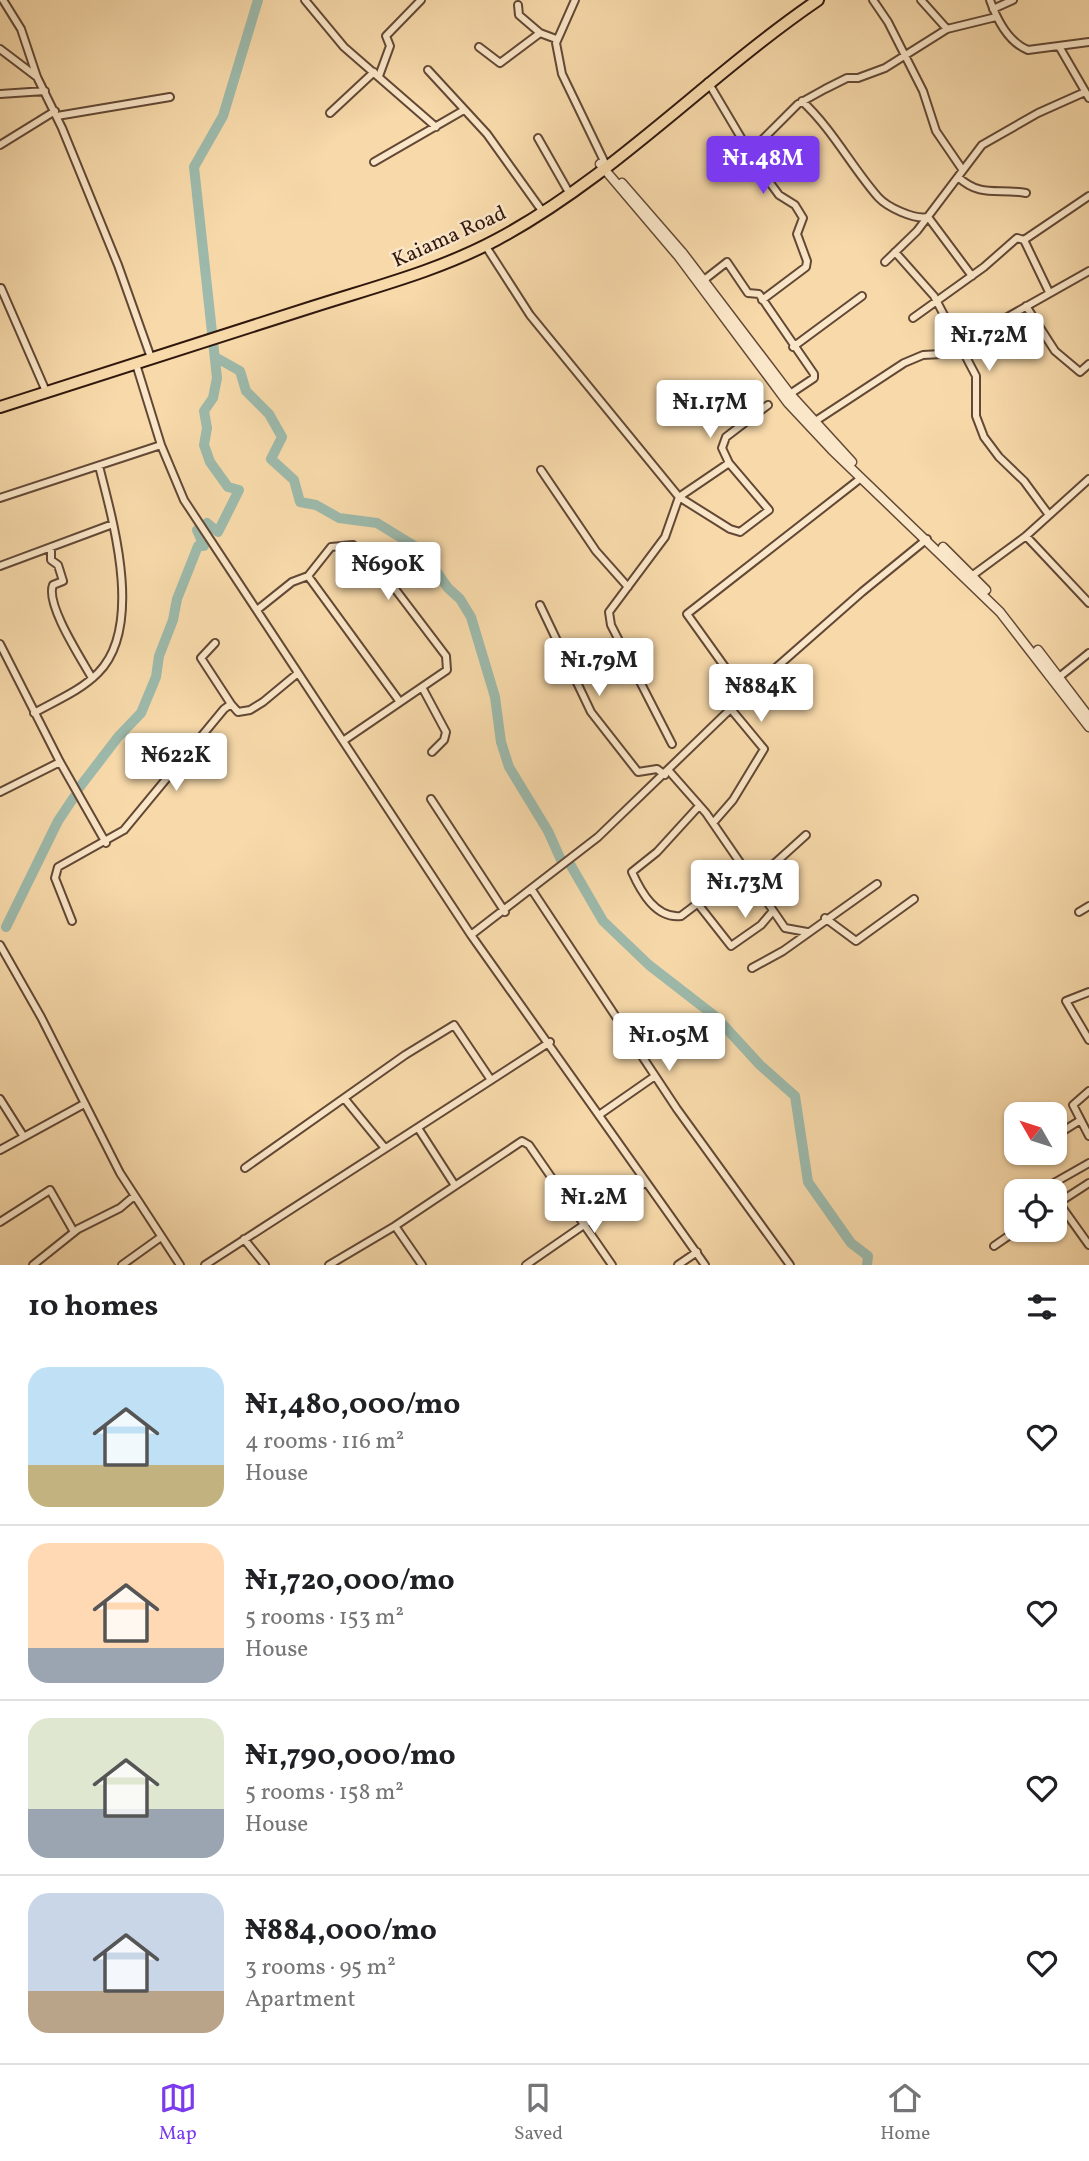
<!DOCTYPE html>
<html lang="en">
<head>
<meta charset="utf-8">
<style>
  :root { --surface:#fff; --page:#f2f2f2; --text:#202124; --muted:#757577; --line:#e0e0e0; --accent:#7c3aed }
  body { margin:0; font-family:Vollkorn,serif; background:var(--page); color:var(--text); height:100vh; display:flex; flex-direction:column; font-size:26px; white-space:nowrap }
  * { box-sizing:border-box; margin:0 }
  p { font-size:23px; color:var(--muted) }
  .icon { flex:none; width:38px; height:38px; fill:none; stroke:currentColor; stroke-width:2; stroke-linecap:round; stroke-linejoin:round }
  .map { position:relative; height:1265px; overflow:hidden }
  .drawer { display:flex; flex-direction:column; background:var(--surface); flex:1 }
  .drawer>* { flex:none }
  .needle { width:46px; rotate:309deg }
  .tools { position:absolute; left:1004px; top:1102px; display:grid; gap:14px }
  .tools a { display:grid; place-items:center; width:63px; height:63px; border-radius:14px; background:var(--surface); box-shadow:0 2px 5px #0004; font-size:35px }
  .price { position:absolute; translate:-50% -60px; padding:0 16px; border-radius:7px; background:#fff; color:#222; font-size:23px; line-height:46px; filter:drop-shadow(0 2px 4px #0008) }
  .price::after { content:''; position:absolute; left:50%; top:42px; width:21px; height:16px; margin-left:-10px; background:inherit; clip-path:polygon(0 0,100% 0,50% 100%) }
  .price.active { background:var(--accent); color:#fff }
  ul { padding:0; list-style:none }
  li { display:flex; align-items:center; gap:21px; height:175px; padding:0 28px }
  li+li { border-top:2px solid var(--line) }
  li span { display:grid; place-items:center; flex:none; width:196px; height:140px; border-radius:21px; color:#555 }
  li>.icon { margin-inline-start:auto }
  span .icon { width:84px; height:84px; fill:#fffc; stroke-width:1 }
  li b { font-size:30px }
  h2 { display:flex; justify-content:space-between; align-items:center; height:84px; padding:0 28px; font-size:30px }
  .tab-bar { display:flex; justify-content:space-around; align-items:center; height:98px; border-top:2px solid var(--line); background:var(--surface); font-size:19px; color:var(--muted) }
  .tab-bar a { display:grid; justify-items:center; gap:4px }
  .tab-bar .active { color:var(--accent) }
  .map>svg:first-child { display:block }
</style>
</head>
<body>
<div class="map">
<svg width="1089" height="1265" viewBox="0 0 1089 1265">
  <rect width="100%" height="100%" fill="#f7d9aa"/>
  <filter id="stains"><feTurbulence type="fractalNoise" baseFrequency=".00286" numOctaves="4"/><feColorMatrix values="0 0 0 0 .2 0 0 0 0 .09 0 0 0 0 .02 0 0 0 .5 -.17"/></filter>
  <radialGradient id="worn" r=".72"><stop offset=".6" stop-color="#630" stop-opacity="0"/><stop offset="1" stop-color="#630" stop-opacity=".3"/></radialGradient>
  <g fill="none" stroke-linecap="round" stroke-linejoin="round">
    <path stroke="#9dbaac" stroke-width="10" d="M215 357 240 371 246 391 269 414 282 437 271 459 294 480 300 502 316 505 339 518 377 523 421 550 448 588 460 599 471 617 495 697 501 742 509 767 548 831 561 860 570 864 603 921 649 965 716 1017 760 1065 795 1096 808 1182 851 1243 868 1256 867 1265
      M79 788 118 737 141 713 156 677 159 656 173 620 177 599 198 546H204L197 530 207 523 218 532 239 490 228 487 210 462 204 445 207 428 204 411 213 398 217 378 194 167 223 116 258 0
      M6 927 58 821 74 797"/>
    <g stroke="#624835" stroke-width="10">
      <path id="minor" d="M3 0 21 29 37 77 62 128 118 265 150 355
        M305 0 344 47 436 127
        M575 0 556 43 562 74 604 161
        M873 0 888 22 923 91 936 131 962 169
        M921 0 947 29
        M990 0C997 20 1008 42 1028 50L1089 42
        M518 5 519 15 540 33 556 39
        M993 9 1013 0
        M479 47 500 63 540 33
        M1060 48 1089 98
        M0 49 37 77
        M428 70 487 134 540 208
        M379 76 390 46 386 36 421 0
        M708 82 759 168 779 195 795 205 803 218 797 234 807 261 806 267 762 300
        M0 94 45 91
        M802 101C833 130 851 166 878 197 887 207 914 220 928 217L972 276
        M330 113 374 72
        M57 116 170 97
        M538 138 567 189
        M0 145 55 111
        M751 151 798 104 825 89 847 78H858L885 68 947 29 996 17
        M374 162 464 110
        M958 177C981 198 997 188 1026 193
        M1024 240 1089 196
        M485 245 530 315 679 497 730 529 740 532 769 510 729 463
        M895 252 934 296 976 376V416L984 437 999 457 1024 481 1049 515
        M885 262 917 231 982 145 1038 113 1085 92
        M704 280 727 262 748 293 759 294 814 374V378L790 394
        M1 288 45 389
        M1026 306 1055 351 1080 372 1089 364
        M913 318 984 267 1017 238 1024 240 1049 292
        M793 347 862 296
        M136 364 161 445 184 500 471 935 705 1265
        M814 422 904 363 923 355 942 354 1089 271
        M541 470 596 551 628 587
        M0 498 161 445
        M1026 536 1089 603
        M51 547V560L58 565 63 581 53 585C45 604 82 660 92 678
        M0 566 113 524
        M973 575 1026 536 1089 479
        M308 576 400 702
        M540 605 591 712 638 772 657 769 665 775
        M257 610 292 582 308 576 331 547 353 545 386 577 446 656 447 670 343 741
        M215 643 201 658 231 704
        M0 644 60 762 106 843
        M1058 678 1089 653
        M423 689 446 732 444 740 432 752
        M745 695 687 614 861 478
        M34 713C57 700 80 691 98 673 144 627 113 521 99 466
        M672 744 611 625 609 612 665 537 679 497 729 463 722 448 726 437 768 405
        M669 771 706 813 785 928 807 932
        M0 792 60 762
        M431 799 505 912
        M699 806 657 852 632 872C641 892 656 919 681 916L718 888 746 874
        M713 823 733 800 764 749 730 708
        M753 883 806 835
        M532 890 677 1109 790 1265
        M698 904 731 946 761 925 772 912
        M1079 912 1089 906
        M825 918 856 941 914 899
        M72 921 55 878 58 867 124 830 224 709 231 704 238 712 250 710 263 702 298 673
        M471 935 598 837 745 695 862 592 927 539
        M0 945 41 1017 120 1173 180 1265
        M752 968 783 951 877 884
        M1089 992 1066 1001 1089 1040
        M1089 1091 1073 1105 1089 1136
        M344 1098 384 1147
        M0 1099 24 1137
        M599 1115 655 1076
        M418 1128 454 1184
        M1055 1136 1079 1121
        M0 1150 84 1104
        M245 1168 405 1055 454 1025 491 1080
        M1038 1192 1089 1163
        M1059 1203 1089 1245
        M1055 1205 1089 1183
        M0 1222 50 1190 74 1232
        M395 1226 422 1265
        M244 1239 265 1265
        M994 1246 1017 1230
        M33 1265 78 1229 120 1208 133 1197
        M122 1265 161 1237
        M205 1265 550 1042
        M329 1265 395 1226 522 1141 529 1145 612 1265
        M526 1265 646 1182
        M678 1265 697 1252"/>
    </g>
    <g stroke="#624835" stroke-width="11">
      <path id="tertiary" d="M600 164 679 257 788 403 832 450 1000 612 1089 727
        M622 183 682 252 790 394 852 462
        M943 547 986 590
        M1038 650 1089 717"/>
    </g>
    <g stroke="#30170e" stroke-width="14">
      <path id="trunk" d="M0 407C104 373 208 340 312 307 374 287 438 271 496 240 614 177 708 75 818 0"/>
    </g>
    <use href="#minor" stroke="#fae6c8" stroke-width="6"/>
    <use href="#tertiary" stroke="#fae6c8" stroke-width="8"/>
    <use href="#trunk" stroke="#f7d9aa" stroke-width="10"/>
  </g>
  <g text-anchor="middle" stroke-width="5" stroke-linejoin="round" paint-order="stroke">
    <g font-size="21" fill="#30170e" stroke="#fae6c8">
      <text transform="translate(449 236) rotate(-24)" y="7">Kaiama Road</text>
    </g>
  </g>
  <rect width="100%" height="100%" filter="url(#stains)"/>
  <rect width="100%" height="100%" fill="url(#worn)"/>
</svg>
<div class="tools">
<a><svg class="needle" viewBox="-14 -14 28 28"><path d="M0-13l5 13h-10z" fill="#e53935"/><path d="M0 13l5-13h-10z" fill="#757577"/></svg></a>
<a><svg class="icon" aria-label="locate" viewBox="0 0 24 24"><circle cx="12" cy="12" r="6"/><path d="M12 2v4M12 18v4M2 12h4M18 12h4"/></svg></a>
</div>
<b class="price active" style="left:763px;top:196px">₦1.48M</b>
<b class="price" style="left:989px;top:373px">₦1.72M</b>
<b class="price" style="left:710px;top:440px">₦1.17M</b>
<b class="price" style="left:388px;top:602px">₦690K</b>
<b class="price" style="left:599px;top:698px">₦1.79M</b>
<b class="price" style="left:761px;top:724px">₦884K</b>
<b class="price" style="left:176px;top:793px">₦622K</b>
<b class="price" style="left:745px;top:920px">₦1.73M</b>
<b class="price" style="left:669px;top:1073px">₦1.05M</b>
<b class="price" style="left:594px;top:1235px">₦1.2M</b>
</div>
<section class="drawer">
<h2>10 homes<svg class="icon" aria-label="filters" viewBox="0 0 24 24"><path d="M4 7h16M4 17h16"/><circle cx="9" cy="7" r="2"/><circle cx="15" cy="17" r="2"/></svg></h2>
<ul>
<li><span style="background:linear-gradient(#bfe0f5 70%,#c2b280 0)"><svg class="icon" aria-label="home" viewBox="0 0 24 24"><path d="M3 11l9-7 9 7M6 9v11h12V9"/></svg></span><div><b>₦1,480,000/mo</b><p>4 rooms · 116 m²</p><p>House</p></div><svg class="icon" aria-label="heart" viewBox="0 0 24 24"><path d="M12 20l-8-8c-3-5 5-10 8-4 3-6 11-1 8 4z"/></svg></li>
<li><span style="background:linear-gradient(#ffd9b3 75%,#9aa5b1 0)"><svg class="icon" aria-label="home" viewBox="0 0 24 24"><path d="M3 11l9-7 9 7M6 9v11h12V9"/></svg></span><div><b>₦1,720,000/mo</b><p>5 rooms · 153 m²</p><p>House</p></div><svg class="icon" aria-label="heart" viewBox="0 0 24 24"><path d="M12 20l-8-8c-3-5 5-10 8-4 3-6 11-1 8 4z"/></svg></li>
<li><span style="background:linear-gradient(#dfe7d0 65%,#9aa5b1 0)"><svg class="icon" aria-label="home" viewBox="0 0 24 24"><path d="M3 11l9-7 9 7M6 9v11h12V9"/></svg></span><div><b>₦1,790,000/mo</b><p>5 rooms · 158 m²</p><p>House</p></div><svg class="icon" aria-label="heart" viewBox="0 0 24 24"><path d="M12 20l-8-8c-3-5 5-10 8-4 3-6 11-1 8 4z"/></svg></li>
<li><span style="background:linear-gradient(#c9d6e8 70%,#b9a48a 0)"><svg class="icon" aria-label="home" viewBox="0 0 24 24"><path d="M3 11l9-7 9 7M6 9v11h12V9"/></svg></span><div><b>₦884,000/mo</b><p>3 rooms · 95 m²</p><p>Apartment</p></div><svg class="icon" aria-label="heart" viewBox="0 0 24 24"><path d="M12 20l-8-8c-3-5 5-10 8-4 3-6 11-1 8 4z"/></svg></li>
</ul>
</section>
<nav class="tab-bar">
<a class="active"><svg class="icon" aria-label="map" viewBox="0 0 24 24"><path d="M3 6l6-2 6 2 6-2v14l-6 2-6-2-6 2zM9 4v14M15 6v14"/></svg>Map</a>
<a><svg class="icon" aria-label="saved" viewBox="0 0 24 24"><path d="M7 4h10v16l-5-4-5 4z"/></svg>Saved</a>
<a><svg class="icon" aria-label="home" viewBox="0 0 24 24"><path d="M3 11l9-7 9 7M6 9v11h12V9"/></svg>Home</a>
</nav>
</body>
</html>
